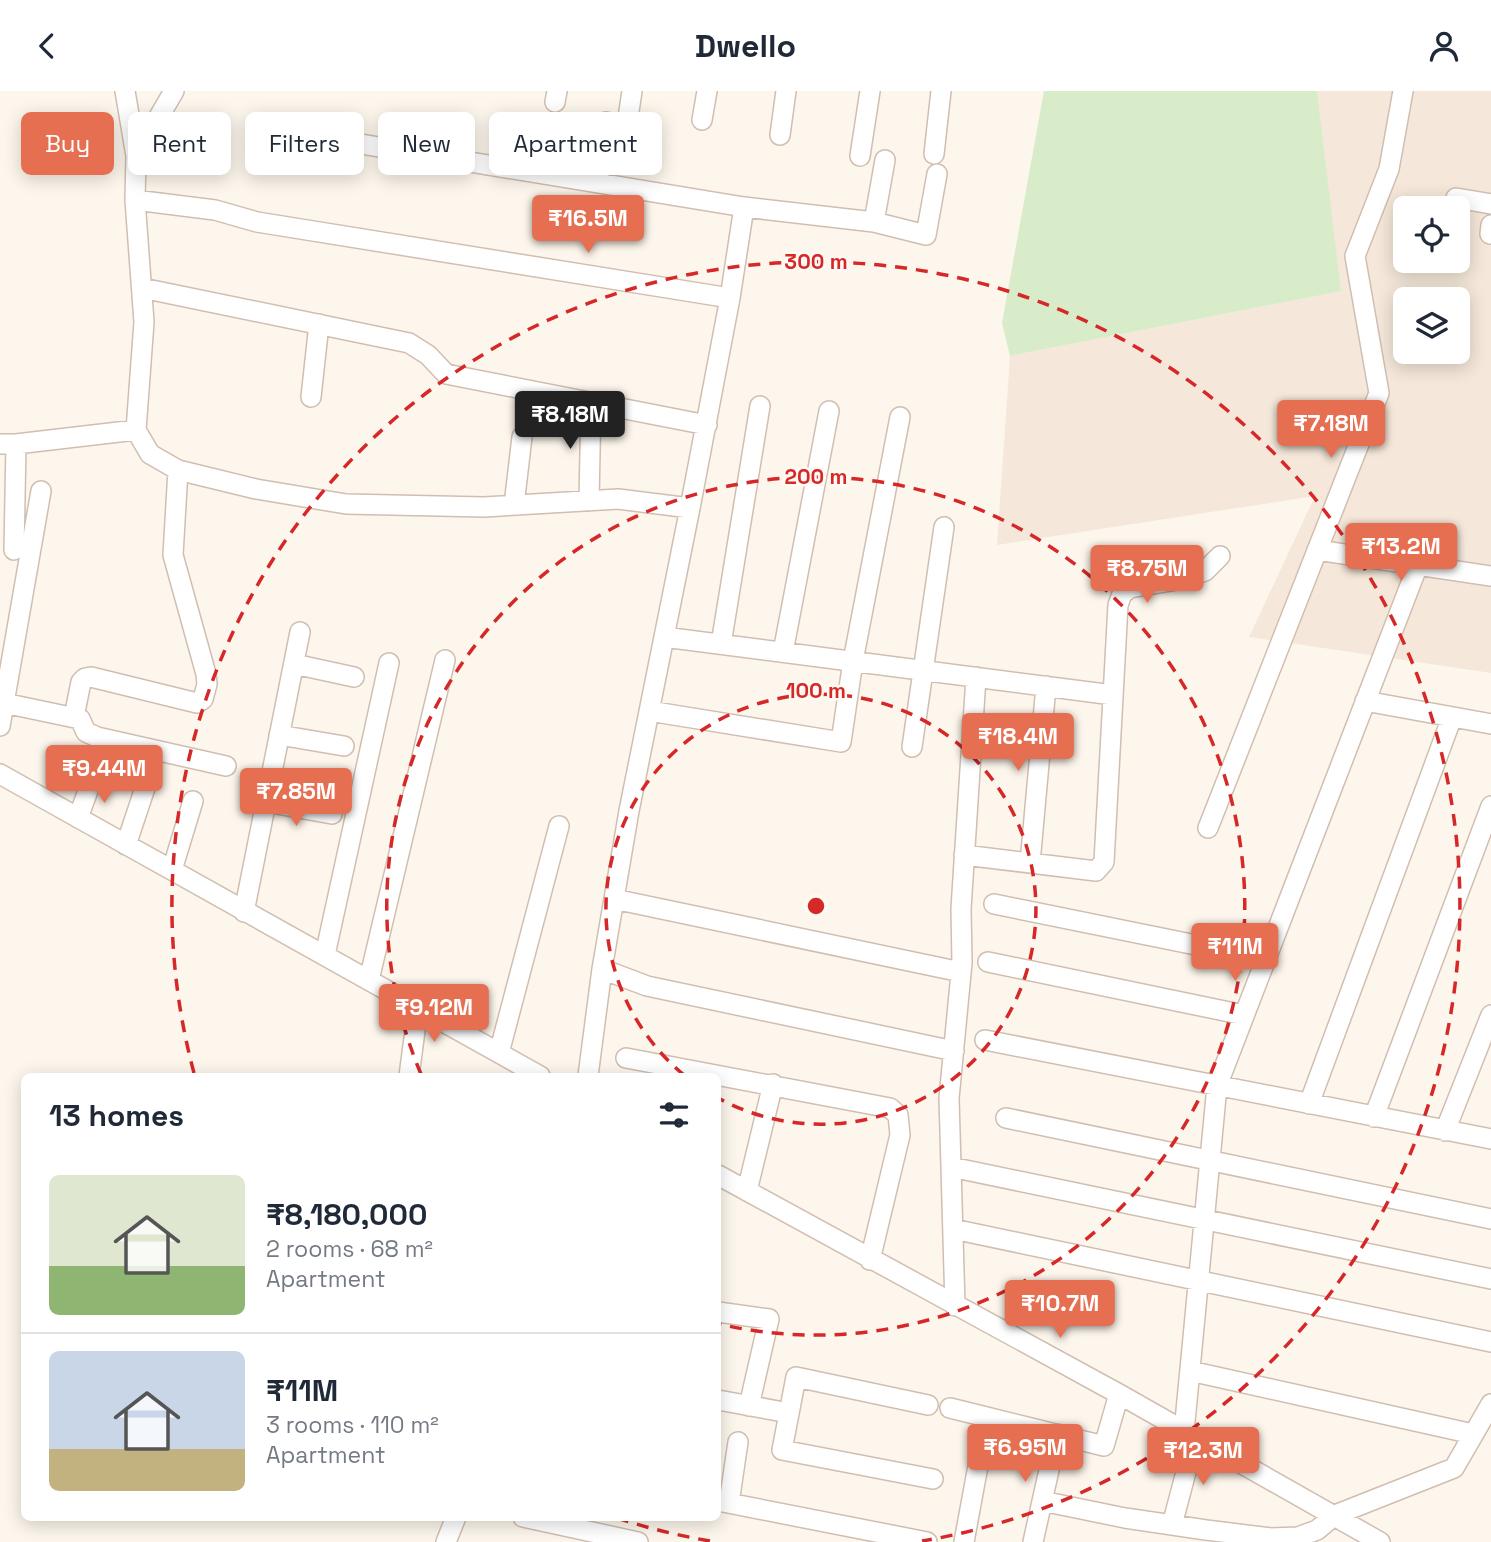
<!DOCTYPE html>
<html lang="en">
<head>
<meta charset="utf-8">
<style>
  :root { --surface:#fff; --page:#f6f6f7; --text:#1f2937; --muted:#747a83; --line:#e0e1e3; --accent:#e76f51 }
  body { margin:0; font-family:"Space Grotesk",sans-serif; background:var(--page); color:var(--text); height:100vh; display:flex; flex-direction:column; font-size:26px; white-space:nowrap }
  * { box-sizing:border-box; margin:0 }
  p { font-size:23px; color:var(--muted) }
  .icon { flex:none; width:38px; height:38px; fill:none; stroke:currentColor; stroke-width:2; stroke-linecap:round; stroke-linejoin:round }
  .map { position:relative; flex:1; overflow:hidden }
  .sheet { position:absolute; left:21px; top:982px; width:700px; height:448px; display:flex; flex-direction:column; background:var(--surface); border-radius:10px; box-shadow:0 4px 18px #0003 }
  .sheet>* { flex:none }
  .top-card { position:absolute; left:21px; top:21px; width:700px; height:63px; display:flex; gap:14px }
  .fabs { position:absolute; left:1393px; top:105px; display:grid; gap:14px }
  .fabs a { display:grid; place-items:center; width:77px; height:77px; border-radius:10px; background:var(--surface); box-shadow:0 4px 18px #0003; font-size:35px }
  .price { position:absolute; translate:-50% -60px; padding:0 16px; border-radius:7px; background:var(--accent); color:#fff; font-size:23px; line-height:46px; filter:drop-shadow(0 2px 4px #0008) }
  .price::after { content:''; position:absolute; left:50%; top:42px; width:21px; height:16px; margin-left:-10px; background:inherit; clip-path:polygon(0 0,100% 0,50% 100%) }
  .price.current { background:#222; color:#fff }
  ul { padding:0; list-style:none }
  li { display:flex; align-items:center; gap:21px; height:175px; padding:0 28px }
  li+li { border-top:2px solid var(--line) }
  li span { display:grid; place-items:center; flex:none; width:196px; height:140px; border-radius:10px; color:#555 }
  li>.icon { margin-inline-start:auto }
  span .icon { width:84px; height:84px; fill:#fffc; stroke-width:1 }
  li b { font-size:30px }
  h2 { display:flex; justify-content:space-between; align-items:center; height:84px; padding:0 28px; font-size:30px }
  .pill { padding:0 24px; border-radius:10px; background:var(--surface); box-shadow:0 4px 18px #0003; font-size:24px; line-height:63px }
  .pill.current { background:var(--accent); color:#fff }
  header { display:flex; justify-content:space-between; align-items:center; height:91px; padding:0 28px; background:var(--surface); font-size:32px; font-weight:700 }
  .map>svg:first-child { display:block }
</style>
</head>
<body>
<header><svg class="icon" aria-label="back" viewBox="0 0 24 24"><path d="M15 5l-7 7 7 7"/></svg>Dwello<svg class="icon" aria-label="person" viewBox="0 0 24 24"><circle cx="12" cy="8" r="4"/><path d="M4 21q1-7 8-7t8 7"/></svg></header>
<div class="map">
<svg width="1491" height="1451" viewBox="0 0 1491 1451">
  <rect width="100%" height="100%" fill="#fdf6ec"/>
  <path fill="#f5e8da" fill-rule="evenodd" d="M1317 0H1491V582L1249 546 1315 405 997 454 1010 265 1340 200ZM1405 117H1458V170H1405ZM1405 208H1458V261H1405Z"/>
  <path fill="#d8ecc9" d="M1044 0H1317L1341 200 1010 265 1002 232Z"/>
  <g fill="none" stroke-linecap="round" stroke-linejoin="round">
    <g stroke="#d1beb0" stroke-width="22">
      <path id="minor" d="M125 0 136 65 135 109 144 231 136 339 150 363 178 379 256 398 346 413 484 416 618 408 690 417 629 720 602 878 588 985
        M555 11 557 0
        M628 27 632 0
        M702 29 707 0
        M306 44 744 116 874 131 926 144 937 83
        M780 44 786 0
        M934 63 941 0
        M136 65 174 0
        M860 65 870 0
        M598 92 606 31
        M1456 107 1491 113
        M135 109 215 119 257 131 730 207
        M874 131 885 69
        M1490 143 1491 134
        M142 197 409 252 428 264 446 283 707 334
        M311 306 319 233
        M0 353H16L136 339
        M589 410 591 311
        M514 414 522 346
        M690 417 730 207 744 116
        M14 459 16 353
        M1317 459 1491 485
        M664 546 1113 604
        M721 553 760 315
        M783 561 829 320
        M294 573 354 586
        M1365 610 1491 633
        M4 612 80 628 86 641 97 646 226 675
        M649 620 841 651 853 570 900 326
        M74 626 81 591 85 587 91 586 197 612 203 608 207 593 206 583 173 464 178 379
        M0 635 41 400
        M279 644 344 655
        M912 656 944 436
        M0 683 540 985
        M266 711 332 723
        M78 727 93 686
        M1208 737 1379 302 1355 165 1389 78 1403 0
        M126 754 145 697
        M964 764 1096 780 1104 771 1118 514 1122 503 1130 497 1183 488 1205 480 1220 465
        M1030 772 1046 595
        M172 779 193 710
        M614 808 961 881
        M994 813 1265 868
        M244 821 300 541
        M325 864 389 572
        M988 871 1244 924
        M602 878 647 895 954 960
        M369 889 445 569
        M985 949 1491 1048
        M499 962 559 735
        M626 967 890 1017 898 1024 900 1044 870 1169
        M409 985 418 917
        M1309 1013 1452 626
        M1374 1026 1491 715
        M1006 1027 1491 1128
        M1445 1040 1491 924
        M951 1076 949 1007 962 872 961 818 976 586
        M718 1084 1119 1303 1380 1451
        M747 1100 773 993
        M953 1138 1491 1251
        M955 1215 951 1076 1491 1188
        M718 1221 769 1228 749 1315
        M1190 1280 1473 1343
        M718 1309 789 1322
        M928 1314 796 1286 782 1359 933 1388
        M950 1317 1104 1355 1119 1303
        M1184 1341 1217 995 1418 474
        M718 1410 927 1451
        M1042 1410 1125 1427 1206 1439 1271 1447 1298 1446 1317 1439 1335 1424 1454 1377 1491 1313
        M729 1412 738 1351
        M523 1426 638 1451
        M1172 1434 1195 1347
        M446 1451 456 1426
        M964 1451 987 1326
        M1033 1451 1057 1343"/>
    </g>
    <use href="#minor" stroke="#fff" stroke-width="19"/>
  </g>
  <g fill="none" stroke="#d62828" stroke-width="3.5" stroke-dasharray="12 9">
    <path d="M684 984A215 215 0 1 1 718 1007"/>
    <path d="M421 983A429 429 0 1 1 719 1233"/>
    <path d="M710 1450A644 644 0 0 1 617 1427M194 982A644 644 0 1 1 922 1450"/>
  </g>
  <circle cx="816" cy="815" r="10" fill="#d62828" stroke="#fffaf3" stroke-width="3.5"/>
  <g font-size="21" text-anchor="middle" font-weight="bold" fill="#d62828" stroke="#fffaf3" stroke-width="5" stroke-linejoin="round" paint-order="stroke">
    <text x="816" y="178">300 m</text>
    <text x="816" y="393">200 m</text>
    <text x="816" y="607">100 m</text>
  </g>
</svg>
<div class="fabs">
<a><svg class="icon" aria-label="locate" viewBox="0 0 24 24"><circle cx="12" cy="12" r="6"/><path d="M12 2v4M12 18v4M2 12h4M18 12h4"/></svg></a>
<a><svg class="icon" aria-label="layers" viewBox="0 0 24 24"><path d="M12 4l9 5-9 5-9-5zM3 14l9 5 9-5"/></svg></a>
</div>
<b class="price" style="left:588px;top:164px">₹16.5M</b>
<b class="price current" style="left:570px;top:360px">₹8.18M</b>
<b class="price" style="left:1331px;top:369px">₹7.18M</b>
<b class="price" style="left:1401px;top:492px">₹13.2M</b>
<b class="price" style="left:1147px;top:514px">₹8.75M</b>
<b class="price" style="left:1018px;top:682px">₹18.4M</b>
<b class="price" style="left:104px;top:714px">₹9.44M</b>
<b class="price" style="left:296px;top:737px">₹7.85M</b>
<b class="price" style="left:1235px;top:892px">₹11M</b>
<b class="price" style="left:434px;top:953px">₹9.12M</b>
<b class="price" style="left:1060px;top:1249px">₹10.7M</b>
<b class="price" style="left:1025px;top:1393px">₹6.95M</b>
<b class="price" style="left:1203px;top:1396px">₹12.3M</b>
<div class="top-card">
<a class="pill current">Buy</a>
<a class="pill">Rent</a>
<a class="pill">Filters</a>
<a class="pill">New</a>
<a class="pill">Apartment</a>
</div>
<section class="sheet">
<h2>13 homes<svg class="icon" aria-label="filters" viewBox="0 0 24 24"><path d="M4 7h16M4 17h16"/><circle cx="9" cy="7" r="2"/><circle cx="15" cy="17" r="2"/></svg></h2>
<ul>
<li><span style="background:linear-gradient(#dfe7d0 65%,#8fb573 0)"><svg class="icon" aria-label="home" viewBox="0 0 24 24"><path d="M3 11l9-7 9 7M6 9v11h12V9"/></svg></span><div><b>₹8,180,000</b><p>2 rooms · 68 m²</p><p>Apartment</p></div></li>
<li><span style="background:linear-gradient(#c9d6e8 70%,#c2b280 0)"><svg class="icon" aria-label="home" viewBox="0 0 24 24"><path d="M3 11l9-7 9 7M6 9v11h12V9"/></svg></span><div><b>₹11M</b><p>3 rooms · 110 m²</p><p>Apartment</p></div></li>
</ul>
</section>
</div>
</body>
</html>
